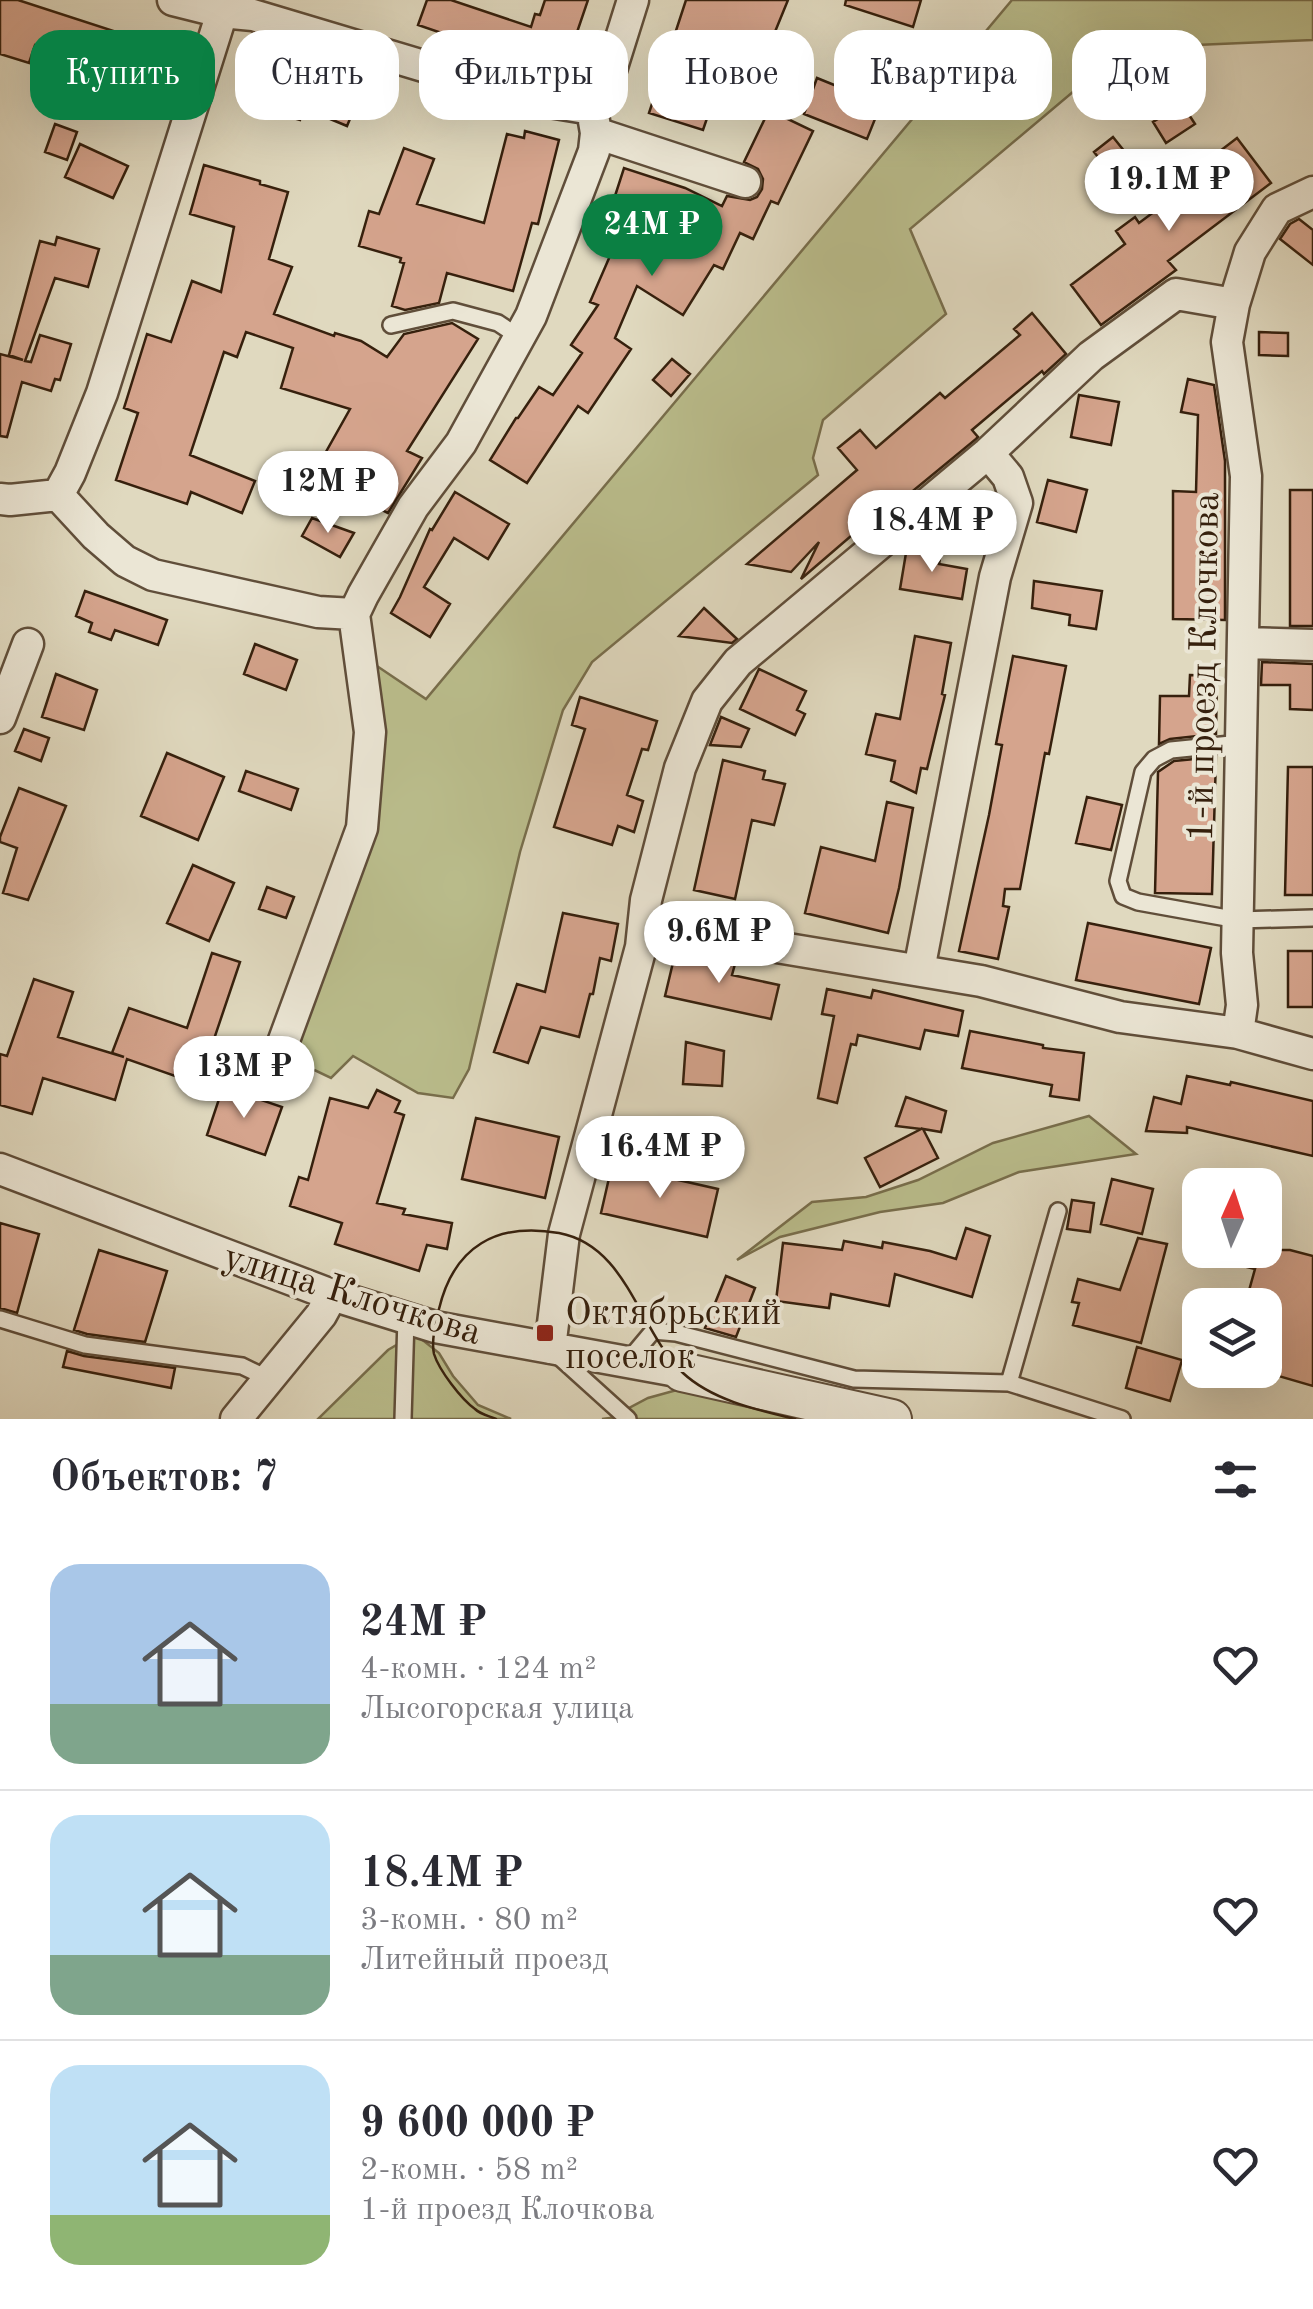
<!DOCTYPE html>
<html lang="ru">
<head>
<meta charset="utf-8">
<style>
  :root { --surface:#fff; --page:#f7f7f7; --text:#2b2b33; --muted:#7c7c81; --line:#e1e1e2; --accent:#0b8043 }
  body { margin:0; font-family:"Old Standard TT",serif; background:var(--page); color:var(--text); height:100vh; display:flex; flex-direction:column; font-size:38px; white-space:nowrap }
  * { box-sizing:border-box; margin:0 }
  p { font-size:32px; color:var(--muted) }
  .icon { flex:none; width:55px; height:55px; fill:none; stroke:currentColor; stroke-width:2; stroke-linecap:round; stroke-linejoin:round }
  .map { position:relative; height:1419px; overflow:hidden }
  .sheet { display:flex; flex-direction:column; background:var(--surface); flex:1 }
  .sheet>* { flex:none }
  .banner { position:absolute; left:30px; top:30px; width:1255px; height:90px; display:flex; gap:20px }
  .needle { width:65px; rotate:3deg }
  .controls { position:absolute; left:1182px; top:1168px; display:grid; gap:20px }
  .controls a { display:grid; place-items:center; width:100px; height:100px; border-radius:20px; background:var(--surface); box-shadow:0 10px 40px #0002; font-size:50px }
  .price { position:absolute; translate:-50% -85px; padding:0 22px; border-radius:35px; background:#fff; color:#222; font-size:32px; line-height:65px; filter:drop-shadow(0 2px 5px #0008) }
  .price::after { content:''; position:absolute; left:50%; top:60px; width:30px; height:22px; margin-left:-15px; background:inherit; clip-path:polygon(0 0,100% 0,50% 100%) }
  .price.selected { background:var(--accent); color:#fff }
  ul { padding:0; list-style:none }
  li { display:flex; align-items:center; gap:30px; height:250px; padding:0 50px }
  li+li { border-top:2px solid var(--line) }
  li span { display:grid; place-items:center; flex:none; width:280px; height:200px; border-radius:30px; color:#555 }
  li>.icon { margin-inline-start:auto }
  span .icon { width:120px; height:120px; fill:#fffc; stroke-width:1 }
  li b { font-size:42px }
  h2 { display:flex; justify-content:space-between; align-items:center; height:120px; padding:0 50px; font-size:42px }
  .tag { padding:0 35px; border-radius:30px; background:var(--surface); box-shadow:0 10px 40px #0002; font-size:35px; line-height:90px }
  .tag.selected { background:var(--accent); color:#fff }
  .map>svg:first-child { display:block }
</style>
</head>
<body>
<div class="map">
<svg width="1313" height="1419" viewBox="0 0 1313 1419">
  <rect width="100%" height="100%" fill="#e0d9bf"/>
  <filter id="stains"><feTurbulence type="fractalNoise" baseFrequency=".002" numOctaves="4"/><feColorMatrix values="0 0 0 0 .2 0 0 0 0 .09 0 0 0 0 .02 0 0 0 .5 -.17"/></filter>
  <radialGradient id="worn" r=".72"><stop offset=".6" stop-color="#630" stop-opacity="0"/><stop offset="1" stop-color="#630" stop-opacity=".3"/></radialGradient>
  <path fill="#babd8c" stroke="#786e4c" stroke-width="2.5" d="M1012 0H1313V40L1125 48 910 229 946 314 823 420 813 458 818 475 592 662 563 710 520 852 469 1069 453 1098 418 1093 353 1056 331 1078 285 1056 366 832 368 660 426 699Z
    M1089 1116 1136 1154 1019 1172 943 1203 880 1212 780 1237 737 1260 812 1202 866 1197 918 1180 993 1143Z
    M415 1334 439 1353 453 1376 478 1405 511 1419H318L388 1350Z
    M684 1388 849 1419H602L610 1418 648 1398Z"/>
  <path fill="#d5a48d" stroke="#36200d" stroke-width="2.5" d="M0 0H18L166 48 149 111 118 101 127 73 35 45 29 63 0 54Z
    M427 0H451L531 27 535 14 540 15 545 0H588L573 44 558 38 552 58 502 43 496 61 471 52 474 44 418 25Z
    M686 0H788L750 93 719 83 703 130 649 113Z
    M846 0H921L913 27 845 5Z
    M266 68 318 83 320 79 359 97 347 126 304 108 300 120 255 107Z
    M817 78 881 104 867 139 804 114Z
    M1182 104 1195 124 1166 143 1153 122Z
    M769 110 813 131 778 204 771 201 753 239 740 233 723 269 714 265 683 315 637 286 615 338 631 349 588 413 578 406 527 483 490 460 516 418H518L539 387 553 395 582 353 571 345 598 305 590 302 613 249 621 251 637 202 615 196 624 168 685 188 722 206 727 196 750 200 757 197 762 189 763 179 758 169 744 162Z
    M55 124 77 132 67 160 45 152Z
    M525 131 559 140 538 224 532 223 513 291 447 273 439 303 405 310 392 306 404 263 400 262 401 258 359 246 369 211 379 214 404 148 434 159 417 204 484 223 507 134 524 138Z
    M1113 137 1129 157 1110 172 1094 152Z
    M1237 138 1271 183 1168 261 1176 270 1101 325 1071 285 1125 244 1116 231 1135 217 1139 223 1225 159 1220 151Z
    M80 144 128 166 113 198 65 177Z
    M204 165 260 181V184L288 192 269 259 292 267 274 314 334 336 335 333 361 341 387 357 404 334 452 323 478 339 407 451 422 458 388 513 313 475 350 409 281 388 293 348 246 332 237 357 224 352 190 455 255 481 242 513 191 492 187 504 116 480 138 413 124 408 147 334 171 342 192 281 221 292 234 227 190 214Z
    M1299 219 1313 230V265L1280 239 1290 224Z
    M57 237 99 249 88 287 55 278 25 361 31 362 40 335 71 344 60 380 55 379 51 391 22 382 7 437 0 436V354L23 360 9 355 40 241 55 245Z
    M1032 313 1066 354 1044 374 1042 371 972 430 978 437 976 439 891 509 887 505 801 579 819 542 791 572 747 564 857 470 838 448 860 430 876 448 940 393 945 398 1020 335 1014 329Z
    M1259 332 1288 333V356L1259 355Z
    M672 359 690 374 671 396 653 380Z
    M1188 379 1214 385 1225 461V620L1173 619V491L1196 492 1198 415 1181 412Z
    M1079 395 1119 402 1111 445 1071 437Z
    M1048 480 1087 490 1076 532 1037 522Z
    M1290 490H1313V626H1290Z
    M455 492 509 524 488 559 454 538 424 587 450 604 430 637 391 613 400 597 430 529 432 530Z
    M312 518 354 533 340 557 302 536Z
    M907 547 941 553 939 564 967 569 962 599 900 589Z
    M1034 581 1102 591 1096 629 1069 625 1070 615 1032 608Z
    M85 591 167 620 158 645 115 630 111 640 89 632 92 623 76 616Z
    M704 608 737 639 732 643 679 636Z
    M915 636 951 643 942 694 945 695 927 769 921 768 916 793 891 781 895 761 866 754 876 714 900 719Z
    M255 644 297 660 286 690 244 674Z
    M1013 656 1066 666 1049 754 1045 753 1020 889H1005L1003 906 1009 907 998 959 959 951 989 815 1002 745 996 744Z
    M1262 662 1313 664V710L1290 709V685H1261Z
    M759 669 806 691 797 710 805 714 795 735 740 709Z
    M56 674 97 690 84 730 42 717Z
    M1190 675 1217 676 1216 734 1170 739 1159 744 1160 696H1189Z
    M580 697 657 721 648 750 642 749 627 795 643 801 634 832 618 826 612 845 554 827 585 729 572 725Z
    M721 717 749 729 741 747 710 745Z
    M24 729 49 738 41 761 15 751Z
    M167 753 224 777 198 840 141 816Z
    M1216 757 1212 894 1155 893 1158 772 1174 761Z
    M723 760 765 771 763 779 785 784 774 825 752 820 735 899 694 890Z
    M1288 767H1313V895H1285Z
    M246 771 298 789 291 810 239 791Z
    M19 788 66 806 28 900 3 893 17 848 0 842V837Z
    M1087 797 1122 805 1111 850 1076 843Z
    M887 802 913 808 899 888 888 933 805 913 821 847 875 861Z
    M193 865 234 883 209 941 167 923Z
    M267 887 294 897 286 918 259 909Z
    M563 913 618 924 611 961 600 958 593 994H590L579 1037 541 1027 528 1063 494 1052 517 984 545 992Z
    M1088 923 1211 948 1199 1004 1076 980Z
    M676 950 735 964 732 975 779 985 771 1019 665 996Z
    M1288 951H1313V1007H1288Z
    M212 953 240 962 213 1042 242 1054 233 1076 183 1055 175 1076 127 1059 115 1100 43 1078 32 1114 0 1105V1054L7 1056 34 979 73 992 58 1037 124 1057 112 1053 129 1008 187 1028Z
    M827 989 871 998 873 990 963 1011 958 1036 925 1030 920 1049 858 1035 856 1045 851 1044 837 1103 818 1098 834 1016 822 1014Z
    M970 1031 1043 1045V1048L1084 1053 1079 1100 1050 1096 1052 1085 962 1068Z
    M686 1042 724 1051 722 1086 683 1084Z
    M1187 1076 1230 1085 1231 1082 1313 1101V1156L1187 1127V1133L1146 1131 1154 1097 1181 1104Z
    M223 1087 282 1107 265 1155 207 1135Z
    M377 1090 400 1101 395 1112 404 1115 377 1203 405 1209 403 1214 452 1223 447 1249 427 1245 419 1271 335 1244 342 1223 290 1206 299 1177 308 1180 330 1098 368 1108Z
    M906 1097 946 1111 941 1132 923 1129 938 1158 880 1187 865 1158 921 1129 896 1126Z
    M476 1118 559 1137 545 1198 462 1179Z
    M612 1165 718 1189 707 1237 601 1213Z
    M1112 1179 1153 1189 1142 1234 1101 1224Z
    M1072 1200 1094 1203 1090 1232 1067 1229Z
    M0 1223 39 1234 17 1313 0 1308Z
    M966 1228 990 1236 972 1297 895 1274 889 1306 831 1294 829 1308 776 1301 783 1243 842 1250 844 1241 882 1248 883 1242 930 1251 956 1259Z
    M1138 1238 1167 1244 1141 1343 1073 1325 1079 1303 1072 1302 1078 1279 1120 1290Z
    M99 1250 167 1271 145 1342 87 1334 74 1330Z
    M1212 1250H1290L1313 1256V1386L1265 1372V1305H1245L1255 1269 1211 1258Z
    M726 1276 755 1288 736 1337 705 1328Z
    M1137 1347 1182 1360 1170 1401 1126 1388Z
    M67 1351 84 1356 175 1368 171 1388 63 1367Z"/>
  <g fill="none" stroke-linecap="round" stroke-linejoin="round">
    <g stroke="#604e3a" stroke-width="20">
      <path id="service" d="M391 325 453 311 498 323 519 337
        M1241 743 1171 750 1154 759 1143 772 1118 881 1123 896 1138 902 1238 920 1313 918
        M0 1319 85 1345 242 1366 269 1379
        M556 1354 628 1419
        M627 1362 653 1331 676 1333 854 1379 1009 1383 1122 1419
        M1009 1383 1058 1211
        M403 1419 406 1318"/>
    </g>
    <g stroke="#604e3a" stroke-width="35">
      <path id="minor" d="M173 0 221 12 253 15 537 100 592 109
        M596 133 745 182
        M58 495 70 473 102 393 226 0
        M0 499 10 500 58 495 96 536 125 561 153 575 318 612 354 614
        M1244 643 1313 645
        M0 718 28 644
        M644 927 668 929 981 981 1120 1017 1238 1033 1313 1054
        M919 970 995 577 1017 503 1008 477 988 453
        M1238 1033 1242 1005 1237 953 1246 476 1227 342 1234 304 1250 252 1277 209 1313 192
        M283 1043 362 828 370 732 354 614 363 595 413 507 461 443 531 316 594 151 596 133 592 109 612 67 633 0
        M0 1169 332 1295 435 1327 682 1372
        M550 1348 564 1234 641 947 646 900 680 768 707 701 738 662 988 453 1091 356 1176 294 1234 304
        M236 1419 321 1315 332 1295"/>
    </g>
    <g stroke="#604e3a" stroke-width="42">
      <path id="tertiary" d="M682 1372 892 1419"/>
    </g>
    <use href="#service" stroke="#ebe6d5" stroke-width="15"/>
    <use href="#minor" stroke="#ebe6d5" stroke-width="30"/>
    <use href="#tertiary" stroke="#ebe6d5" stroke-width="38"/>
    <path stroke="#36200d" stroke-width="2.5" d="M496 1419C489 1416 480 1414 475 1409 461 1399 439 1370 434 1354 431 1340 436 1322 439 1309 454 1246 497 1222 559 1233 628 1246 638 1330 683 1373 712 1400 757 1410 795 1419"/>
  </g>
  <rect fill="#8f2418" stroke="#ebe6d5" stroke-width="4" x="535" y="1323" width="20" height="20" rx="5"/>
  <g text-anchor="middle" stroke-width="8" stroke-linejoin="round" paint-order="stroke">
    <g font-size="38" fill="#36200d" stroke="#ebe6d5">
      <text transform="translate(1202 667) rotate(-89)" y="13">1-й проезд Клочкова</text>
      <text transform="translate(353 1293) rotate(17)" y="13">улица Клочкова</text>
    </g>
    <g font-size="38" fill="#36200d" stroke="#ebe6d5" text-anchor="start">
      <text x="565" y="1324">Октябрьский<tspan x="565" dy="44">поселок</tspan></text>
    </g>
  </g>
  <rect width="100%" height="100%" filter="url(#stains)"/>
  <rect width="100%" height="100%" fill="url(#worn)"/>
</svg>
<div class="controls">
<a><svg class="needle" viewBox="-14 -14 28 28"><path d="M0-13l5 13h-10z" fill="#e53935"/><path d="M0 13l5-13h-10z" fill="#7c7c81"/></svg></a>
<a><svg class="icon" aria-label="layers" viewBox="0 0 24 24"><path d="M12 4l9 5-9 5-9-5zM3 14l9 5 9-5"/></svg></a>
</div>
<b class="price" style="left:1169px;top:234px">19.1M ₽</b>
<b class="price selected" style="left:652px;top:279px">24M ₽</b>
<b class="price" style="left:328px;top:536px">12M ₽</b>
<b class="price" style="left:932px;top:575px">18.4M ₽</b>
<b class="price" style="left:719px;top:986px">9.6M ₽</b>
<b class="price" style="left:244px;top:1121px">13M ₽</b>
<b class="price" style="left:660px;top:1201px">16.4M ₽</b>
<div class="banner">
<a class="tag selected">Купить</a>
<a class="tag">Снять</a>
<a class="tag">Фильтры</a>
<a class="tag">Новое</a>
<a class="tag">Квартира</a>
<a class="tag">Дом</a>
</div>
</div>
<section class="sheet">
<h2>Объектов: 7<svg class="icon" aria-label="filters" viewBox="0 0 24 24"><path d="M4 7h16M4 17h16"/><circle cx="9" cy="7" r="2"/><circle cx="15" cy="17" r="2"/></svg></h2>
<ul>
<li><span style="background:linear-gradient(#a9c7e8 70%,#7fa58c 0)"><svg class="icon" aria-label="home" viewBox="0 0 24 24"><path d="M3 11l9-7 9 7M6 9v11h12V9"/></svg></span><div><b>24M ₽</b><p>4-комн. · 124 m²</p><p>Лысогорская улица</p></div><svg class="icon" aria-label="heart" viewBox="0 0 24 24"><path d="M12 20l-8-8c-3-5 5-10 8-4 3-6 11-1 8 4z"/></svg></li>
<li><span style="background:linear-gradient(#bfe0f5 70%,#7fa58c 0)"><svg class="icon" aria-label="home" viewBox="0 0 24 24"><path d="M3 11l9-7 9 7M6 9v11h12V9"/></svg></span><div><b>18.4M ₽</b><p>3-комн. · 80 m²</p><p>Литейный проезд</p></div><svg class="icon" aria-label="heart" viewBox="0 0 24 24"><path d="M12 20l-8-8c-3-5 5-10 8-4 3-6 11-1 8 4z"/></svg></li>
<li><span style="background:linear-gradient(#bfe0f5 75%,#8fb573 0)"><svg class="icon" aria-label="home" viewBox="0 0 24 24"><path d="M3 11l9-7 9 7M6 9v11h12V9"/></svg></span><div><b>9 600 000 ₽</b><p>2-комн. · 58 m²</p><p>1-й проезд Клочкова</p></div><svg class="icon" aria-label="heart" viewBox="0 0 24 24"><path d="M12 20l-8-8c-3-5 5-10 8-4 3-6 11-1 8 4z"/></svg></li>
</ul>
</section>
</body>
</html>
